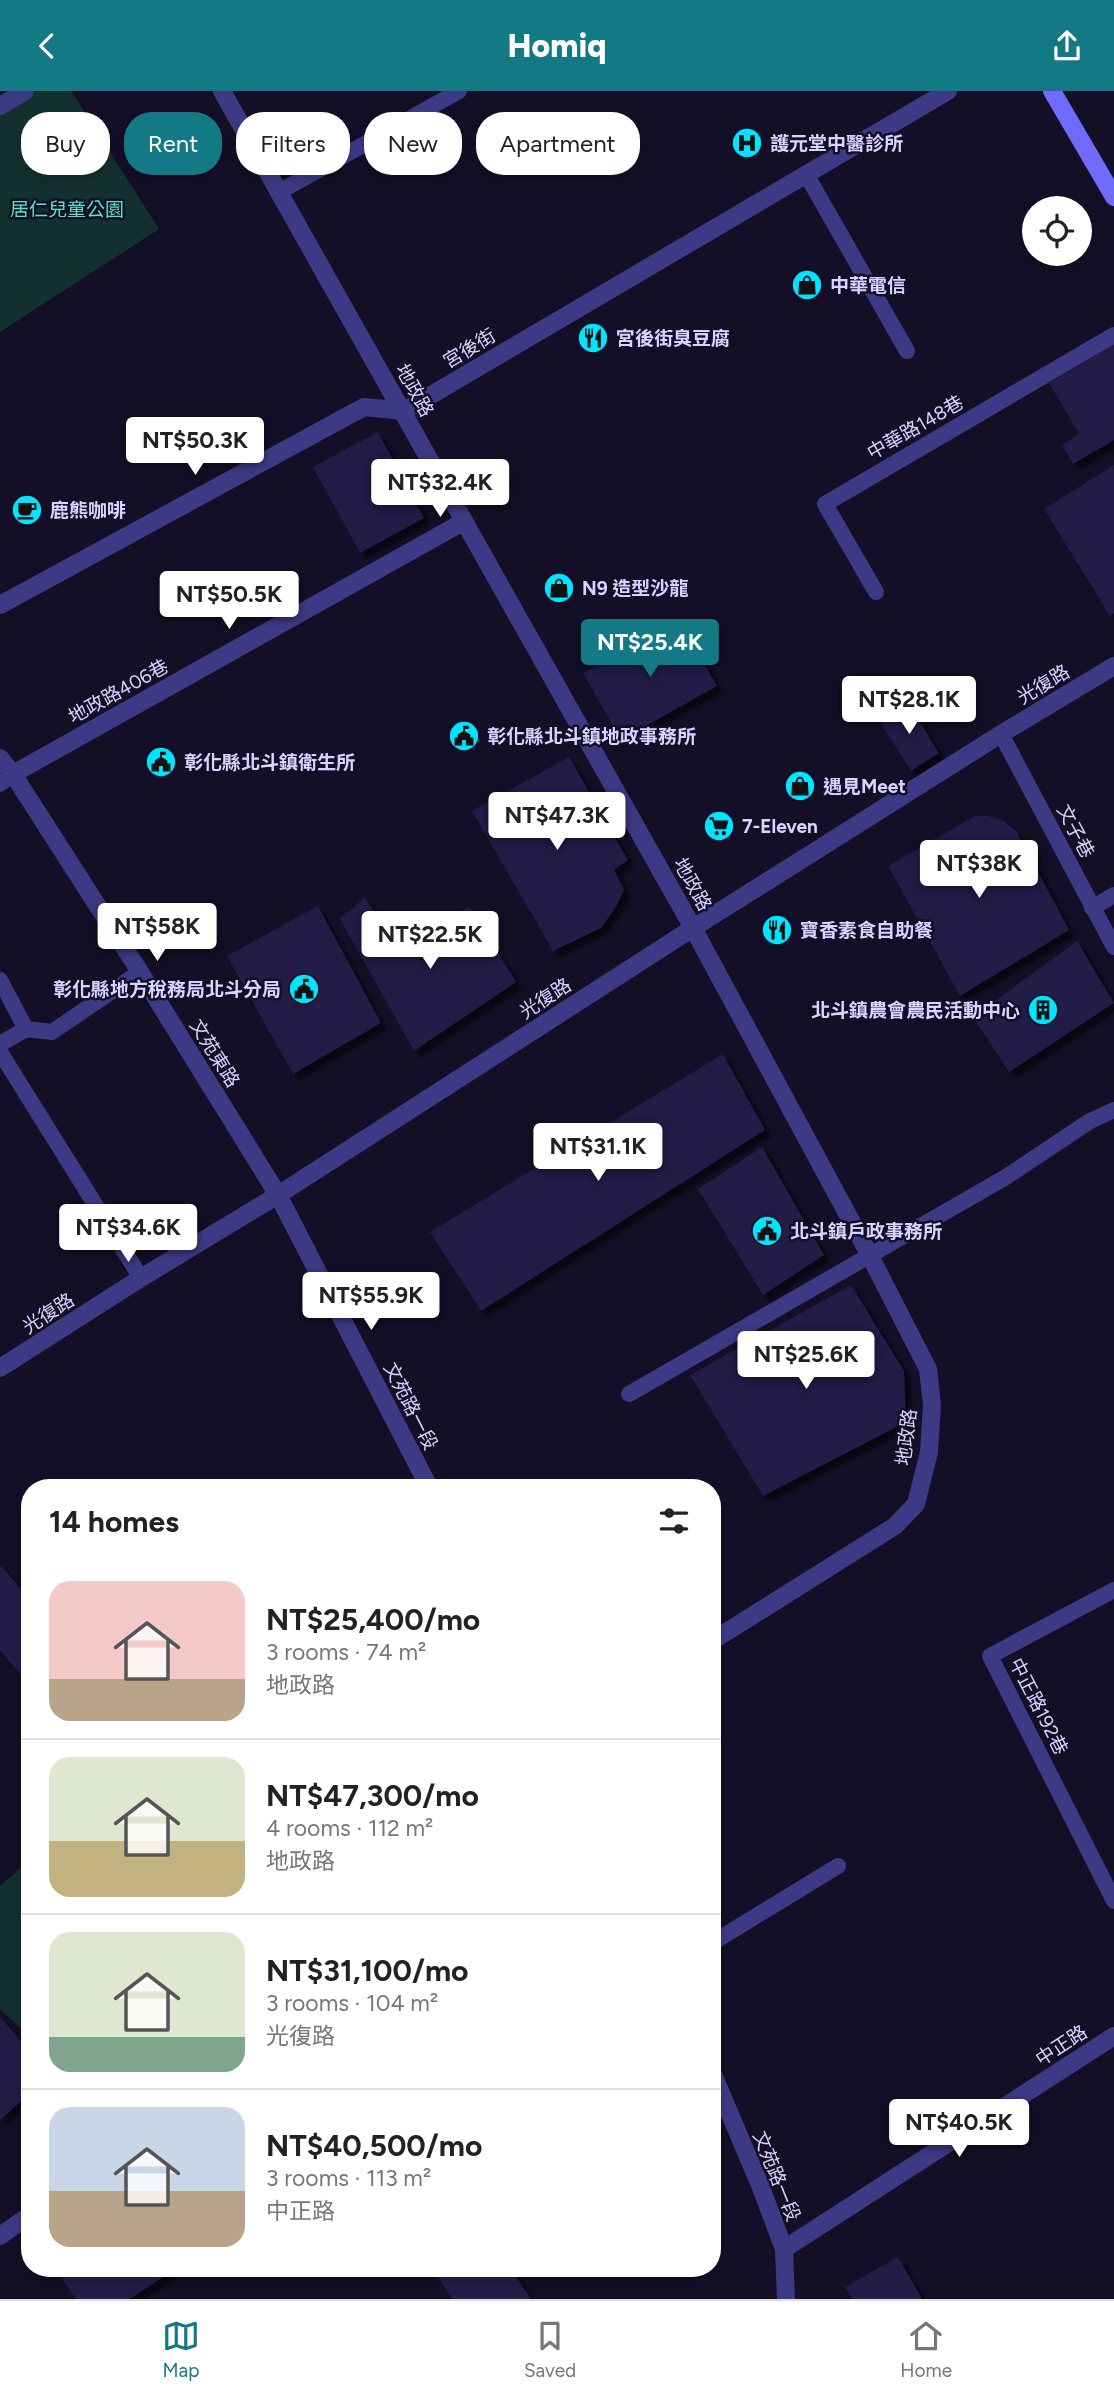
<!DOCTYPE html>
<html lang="en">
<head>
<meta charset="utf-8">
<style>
  :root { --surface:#fff; --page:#f6f6f6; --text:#222; --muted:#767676; --line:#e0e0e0; --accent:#137a85 }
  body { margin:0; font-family:Figtree,"Noto Sans TC",sans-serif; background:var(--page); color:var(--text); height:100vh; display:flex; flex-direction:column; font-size:26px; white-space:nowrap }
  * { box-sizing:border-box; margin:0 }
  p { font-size:23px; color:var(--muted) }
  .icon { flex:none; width:38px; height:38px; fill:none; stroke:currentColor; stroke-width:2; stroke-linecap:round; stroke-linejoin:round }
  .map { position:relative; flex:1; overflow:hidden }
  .sheet { position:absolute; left:21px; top:1388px; width:700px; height:798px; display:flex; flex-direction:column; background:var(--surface); border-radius:28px; box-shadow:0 4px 10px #0003 }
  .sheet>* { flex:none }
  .hud { position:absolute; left:21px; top:21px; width:700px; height:63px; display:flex; gap:14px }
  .controls { position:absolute; left:1022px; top:105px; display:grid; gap:14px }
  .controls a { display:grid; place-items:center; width:70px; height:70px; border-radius:50%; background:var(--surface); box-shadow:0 4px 10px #0003; font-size:35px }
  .price { position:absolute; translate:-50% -60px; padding:0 16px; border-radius:7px; background:#fff; color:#222; font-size:23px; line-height:46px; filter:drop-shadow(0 2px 4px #0008) }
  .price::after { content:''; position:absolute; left:50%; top:42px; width:21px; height:16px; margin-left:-10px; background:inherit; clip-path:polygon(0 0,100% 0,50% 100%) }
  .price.on { background:var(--accent); color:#fff }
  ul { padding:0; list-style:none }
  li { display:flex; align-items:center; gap:21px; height:175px; padding:0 28px }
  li+li { border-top:2px solid var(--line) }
  li span { display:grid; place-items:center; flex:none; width:196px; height:140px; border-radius:21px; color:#555 }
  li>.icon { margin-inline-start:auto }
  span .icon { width:84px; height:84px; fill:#fffc; stroke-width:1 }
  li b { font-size:30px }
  h2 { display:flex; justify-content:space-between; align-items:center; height:84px; padding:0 28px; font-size:30px }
  .pill { padding:0 24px; border-radius:28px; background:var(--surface); box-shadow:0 4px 10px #0003; font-size:24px; line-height:63px }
  .pill.on { background:var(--accent); color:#fff }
  header { display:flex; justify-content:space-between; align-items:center; height:91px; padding:0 28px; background:var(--accent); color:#fff; font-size:32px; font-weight:800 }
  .tab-bar { display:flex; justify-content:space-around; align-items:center; height:98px; border-top:2px solid var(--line); background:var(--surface); font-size:19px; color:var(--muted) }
  .tab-bar a { display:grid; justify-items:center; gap:4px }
  .tab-bar .on { color:var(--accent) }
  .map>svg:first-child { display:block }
</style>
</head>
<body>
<header><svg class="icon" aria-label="back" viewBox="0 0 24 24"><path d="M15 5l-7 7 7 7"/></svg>Homiq<svg class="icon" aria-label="share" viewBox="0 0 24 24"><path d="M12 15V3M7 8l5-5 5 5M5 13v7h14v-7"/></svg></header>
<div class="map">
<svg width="1114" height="2208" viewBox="0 0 1114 2208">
  <defs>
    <filter id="shadow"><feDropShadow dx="6" dy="6" stdDeviation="2" flood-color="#0009"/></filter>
  </defs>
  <rect width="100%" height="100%" fill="#130f26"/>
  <path fill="#12302f" d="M36 0H71L159 138 0 241V23Z
    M30 1769V1946L0 1918V1795Z"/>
  <path fill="#241b47" filter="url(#shadow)" d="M1114 253V349L1073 373 1062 354 1079 343 1049 292Z
    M378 341 424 427 360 462 313 376Z
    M1114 374V522L1110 525 1044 418Z
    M679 528 717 595 621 649 583 582Z
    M908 611 939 662 911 680 879 629Z
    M569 666 628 769 614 779 624 799 616 816 601 837 553 860 472 720Z
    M975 725H989L1004 730 1017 741 1069 839 960 905 888 775Z
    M365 806 401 865 469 815 516 891 414 960 340 828Z
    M318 815 381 932 293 983 227 865Z
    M1077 850 1114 912 1009 981 973 926Z
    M723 963 765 1039 481 1220 430 1141Z
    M762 1056 824 1164 763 1204 698 1098Z
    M851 1194 904 1280 906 1331 763 1405 690 1284Z
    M0 1474 30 1508V1595L0 1559Z
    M0 1926 30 1960V2002L0 2029Z
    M898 2166 922 2208H852L845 2196Z
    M76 2177H177L130 2208H76L61 2186Z
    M432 2177H510L531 2208H452Z"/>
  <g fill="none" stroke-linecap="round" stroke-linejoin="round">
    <path stroke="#3d3a85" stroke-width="16" d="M806 83 907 260
      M279 101 459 0
      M876 501 825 413 1114 244
      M1001 643 1114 856
      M0 693 13 683
      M1092 817 1114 804
      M0 889 26 938
      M0 953 26 938 52 941 140 881
      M0 961 141 1187
      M629 1303 1006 1086 1090 1030 1114 1019
      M1114 1499 990 1565 1114 1810
      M712 1852 838 1775"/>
    <path stroke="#3d3a85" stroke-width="18" d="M0 15 25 0
      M0 514 364 316 404 320 948 0
      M0 667 13 683 140 881 278 1104 429 1396
      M13 683 463 431
      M0 2145 30 2124
      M784 2158 1114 1945"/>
    <path stroke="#3d3a85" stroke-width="18" d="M222 0 693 837 869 1163 928 1278 932 1314 929 1361 916 1413 895 1435 712 1550
      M0 1277 141 1187 278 1104 693 837 1001 643 1114 575
      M712 1981 760 2094 784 2158 786 2208"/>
    <path stroke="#6f6bff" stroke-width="18" d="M1052 0 1114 106"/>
  </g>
  <defs>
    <g id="hospital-disc" transform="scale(1.575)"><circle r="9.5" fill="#00e5ff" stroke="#130f26"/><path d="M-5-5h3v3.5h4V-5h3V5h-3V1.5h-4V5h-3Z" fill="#111"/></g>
    <g id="shop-disc" transform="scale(1.575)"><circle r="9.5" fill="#00e5ff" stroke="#130f26"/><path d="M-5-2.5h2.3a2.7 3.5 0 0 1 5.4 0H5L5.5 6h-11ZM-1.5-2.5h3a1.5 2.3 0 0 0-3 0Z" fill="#111"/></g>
    <g id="restaurant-disc" transform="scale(1.575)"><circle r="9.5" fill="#00e5ff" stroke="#130f26"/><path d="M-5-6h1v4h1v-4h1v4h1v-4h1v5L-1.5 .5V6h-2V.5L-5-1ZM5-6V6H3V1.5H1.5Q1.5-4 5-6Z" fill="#111"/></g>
    <g id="cafe-disc" transform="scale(1.575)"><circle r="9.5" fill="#00e5ff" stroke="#130f26"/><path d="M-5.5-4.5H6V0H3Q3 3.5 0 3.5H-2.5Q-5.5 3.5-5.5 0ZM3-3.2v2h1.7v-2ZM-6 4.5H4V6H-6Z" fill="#111"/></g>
    <g id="civic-disc" transform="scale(1.575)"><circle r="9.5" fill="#00e5ff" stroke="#130f26"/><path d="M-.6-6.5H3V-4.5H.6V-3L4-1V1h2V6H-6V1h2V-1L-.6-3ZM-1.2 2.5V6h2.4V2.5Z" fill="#111"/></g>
    <g id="supermarket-disc" transform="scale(1.575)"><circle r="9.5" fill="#00e5ff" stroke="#130f26"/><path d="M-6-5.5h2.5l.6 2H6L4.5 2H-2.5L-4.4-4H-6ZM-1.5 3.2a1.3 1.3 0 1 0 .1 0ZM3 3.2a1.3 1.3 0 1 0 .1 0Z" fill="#111"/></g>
    <g id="building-disc" transform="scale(1.575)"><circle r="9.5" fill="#00e5ff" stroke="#130f26"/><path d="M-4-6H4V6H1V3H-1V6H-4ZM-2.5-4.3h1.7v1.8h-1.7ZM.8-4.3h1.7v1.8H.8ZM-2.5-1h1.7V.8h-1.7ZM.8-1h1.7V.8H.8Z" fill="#111"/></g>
  </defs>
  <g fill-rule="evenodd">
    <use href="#hospital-disc" x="747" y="52"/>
    <use href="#shop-disc" x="807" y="194"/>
    <use href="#restaurant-disc" x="593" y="247"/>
    <use href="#cafe-disc" x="27" y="419"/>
    <use href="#shop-disc" x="559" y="497"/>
    <use href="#civic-disc" x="464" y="645"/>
    <use href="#civic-disc" x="161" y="671"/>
    <use href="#shop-disc" x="800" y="695"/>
    <use href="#supermarket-disc" x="719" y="735"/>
    <use href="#restaurant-disc" x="777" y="839"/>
    <use href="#civic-disc" x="304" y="898"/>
    <use href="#building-disc" x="1043" y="919"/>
    <use href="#civic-disc" x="767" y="1140"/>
  </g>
  <g text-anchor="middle" stroke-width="5" stroke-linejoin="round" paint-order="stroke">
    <g font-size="19" font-weight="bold" fill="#d9d4ff" stroke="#130f26" text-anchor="start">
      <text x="770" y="59">護元堂中醫診所</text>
      <text x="830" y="201">中華電信</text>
      <text x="616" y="254">宮後街臭豆腐</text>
      <text x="50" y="426">鹿熊咖啡</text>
      <text x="582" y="504">N9 造型沙龍</text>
      <text x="487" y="652">彰化縣北斗鎮地政事務所</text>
      <text x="184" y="678">彰化縣北斗鎮衛生所</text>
      <text x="823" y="702">遇見Meet</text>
      <text x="742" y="742">7-Eleven</text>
      <text x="800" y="846">寶香素食自助餐</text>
      <text x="281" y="905" text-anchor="end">彰化縣地方稅務局北斗分局</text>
      <text x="1020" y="926" text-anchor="end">北斗鎮農會農民活動中心</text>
      <text x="790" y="1147">北斗鎮戶政事務所</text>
    </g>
    <g font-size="19" fill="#5fe0c0" stroke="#130f26">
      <text x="67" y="125">居仁兒童公園</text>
    </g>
    <g font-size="19" fill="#d9d4ff" stroke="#130f26">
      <text transform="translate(469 257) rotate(-31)" y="7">宮後街</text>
      <text transform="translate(415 299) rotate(61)" y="7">地政路</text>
      <text transform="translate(915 336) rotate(-30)" y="7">中華路148巷</text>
      <text transform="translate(1043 593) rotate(-31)" y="7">光復路</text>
      <text transform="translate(118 600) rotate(-29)" y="7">地政路406巷</text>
      <text transform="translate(1076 740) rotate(62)" y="7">文子巷</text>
      <text transform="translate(693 793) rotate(61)" y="7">地政路</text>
      <text transform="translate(545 907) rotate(-33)" y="7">光復路</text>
      <text transform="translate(215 962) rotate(58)" y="7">文苑東路</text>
      <text transform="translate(48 1222) rotate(-33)" y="7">光復路</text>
      <text transform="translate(411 1315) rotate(63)" y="7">文苑路一段</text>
      <text transform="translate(906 1346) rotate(-83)" y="7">地政路</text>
      <text transform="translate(1039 1615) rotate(63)" y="7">中正路192巷</text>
      <text transform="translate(1061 1954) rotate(-33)" y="7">中正路</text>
      <text transform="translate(777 2085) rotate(68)" y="7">文苑路一段</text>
    </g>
  </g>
</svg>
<div class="controls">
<a><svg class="icon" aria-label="locate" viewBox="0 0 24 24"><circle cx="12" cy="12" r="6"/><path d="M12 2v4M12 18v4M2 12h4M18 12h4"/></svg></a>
</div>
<b class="price" style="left:195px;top:386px">NT$50.3K</b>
<b class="price" style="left:440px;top:428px">NT$32.4K</b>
<b class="price" style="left:229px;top:540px">NT$50.5K</b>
<b class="price on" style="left:650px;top:588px">NT$25.4K</b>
<b class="price" style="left:909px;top:645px">NT$28.1K</b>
<b class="price" style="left:557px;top:761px">NT$47.3K</b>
<b class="price" style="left:979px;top:809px">NT$38K</b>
<b class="price" style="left:157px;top:872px">NT$58K</b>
<b class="price" style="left:430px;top:880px">NT$22.5K</b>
<b class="price" style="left:598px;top:1092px">NT$31.1K</b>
<b class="price" style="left:128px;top:1173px">NT$34.6K</b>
<b class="price" style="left:371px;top:1241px">NT$55.9K</b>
<b class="price" style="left:806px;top:1300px">NT$25.6K</b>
<b class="price" style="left:959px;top:2068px">NT$40.5K</b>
<div class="hud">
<a class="pill">Buy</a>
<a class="pill on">Rent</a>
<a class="pill">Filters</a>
<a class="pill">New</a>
<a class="pill">Apartment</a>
</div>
<section class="sheet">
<h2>14 homes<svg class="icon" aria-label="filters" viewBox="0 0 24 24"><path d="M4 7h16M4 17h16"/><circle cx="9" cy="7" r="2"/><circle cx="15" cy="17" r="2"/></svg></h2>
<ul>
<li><span style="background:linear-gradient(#f6c9c9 70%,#b9a48a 0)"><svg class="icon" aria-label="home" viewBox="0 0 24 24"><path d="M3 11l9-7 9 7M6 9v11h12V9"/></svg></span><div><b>NT$25,400/mo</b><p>3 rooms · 74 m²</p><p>地政路</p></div></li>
<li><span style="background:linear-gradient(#dfe7d0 60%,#c2b280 0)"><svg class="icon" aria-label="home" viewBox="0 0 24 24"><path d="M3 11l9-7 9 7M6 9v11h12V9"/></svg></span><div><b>NT$47,300/mo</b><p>4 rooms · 112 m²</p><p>地政路</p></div></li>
<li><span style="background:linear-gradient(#dfe7d0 75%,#7fa58c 0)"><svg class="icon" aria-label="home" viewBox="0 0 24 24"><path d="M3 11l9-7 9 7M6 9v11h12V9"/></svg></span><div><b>NT$31,100/mo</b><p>3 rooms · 104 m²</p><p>光復路</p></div></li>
<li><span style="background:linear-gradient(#c9d6e8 60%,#b9a48a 0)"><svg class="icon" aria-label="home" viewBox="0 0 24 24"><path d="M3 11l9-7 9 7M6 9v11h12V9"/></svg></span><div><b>NT$40,500/mo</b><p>3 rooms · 113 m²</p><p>中正路</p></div></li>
</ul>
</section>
</div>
<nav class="tab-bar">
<a class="on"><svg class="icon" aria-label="map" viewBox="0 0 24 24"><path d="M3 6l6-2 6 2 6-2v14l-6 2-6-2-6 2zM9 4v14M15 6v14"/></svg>Map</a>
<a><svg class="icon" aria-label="saved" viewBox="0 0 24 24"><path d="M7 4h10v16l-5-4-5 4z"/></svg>Saved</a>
<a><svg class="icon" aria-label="home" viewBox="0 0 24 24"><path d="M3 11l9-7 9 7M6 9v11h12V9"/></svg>Home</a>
</nav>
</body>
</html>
